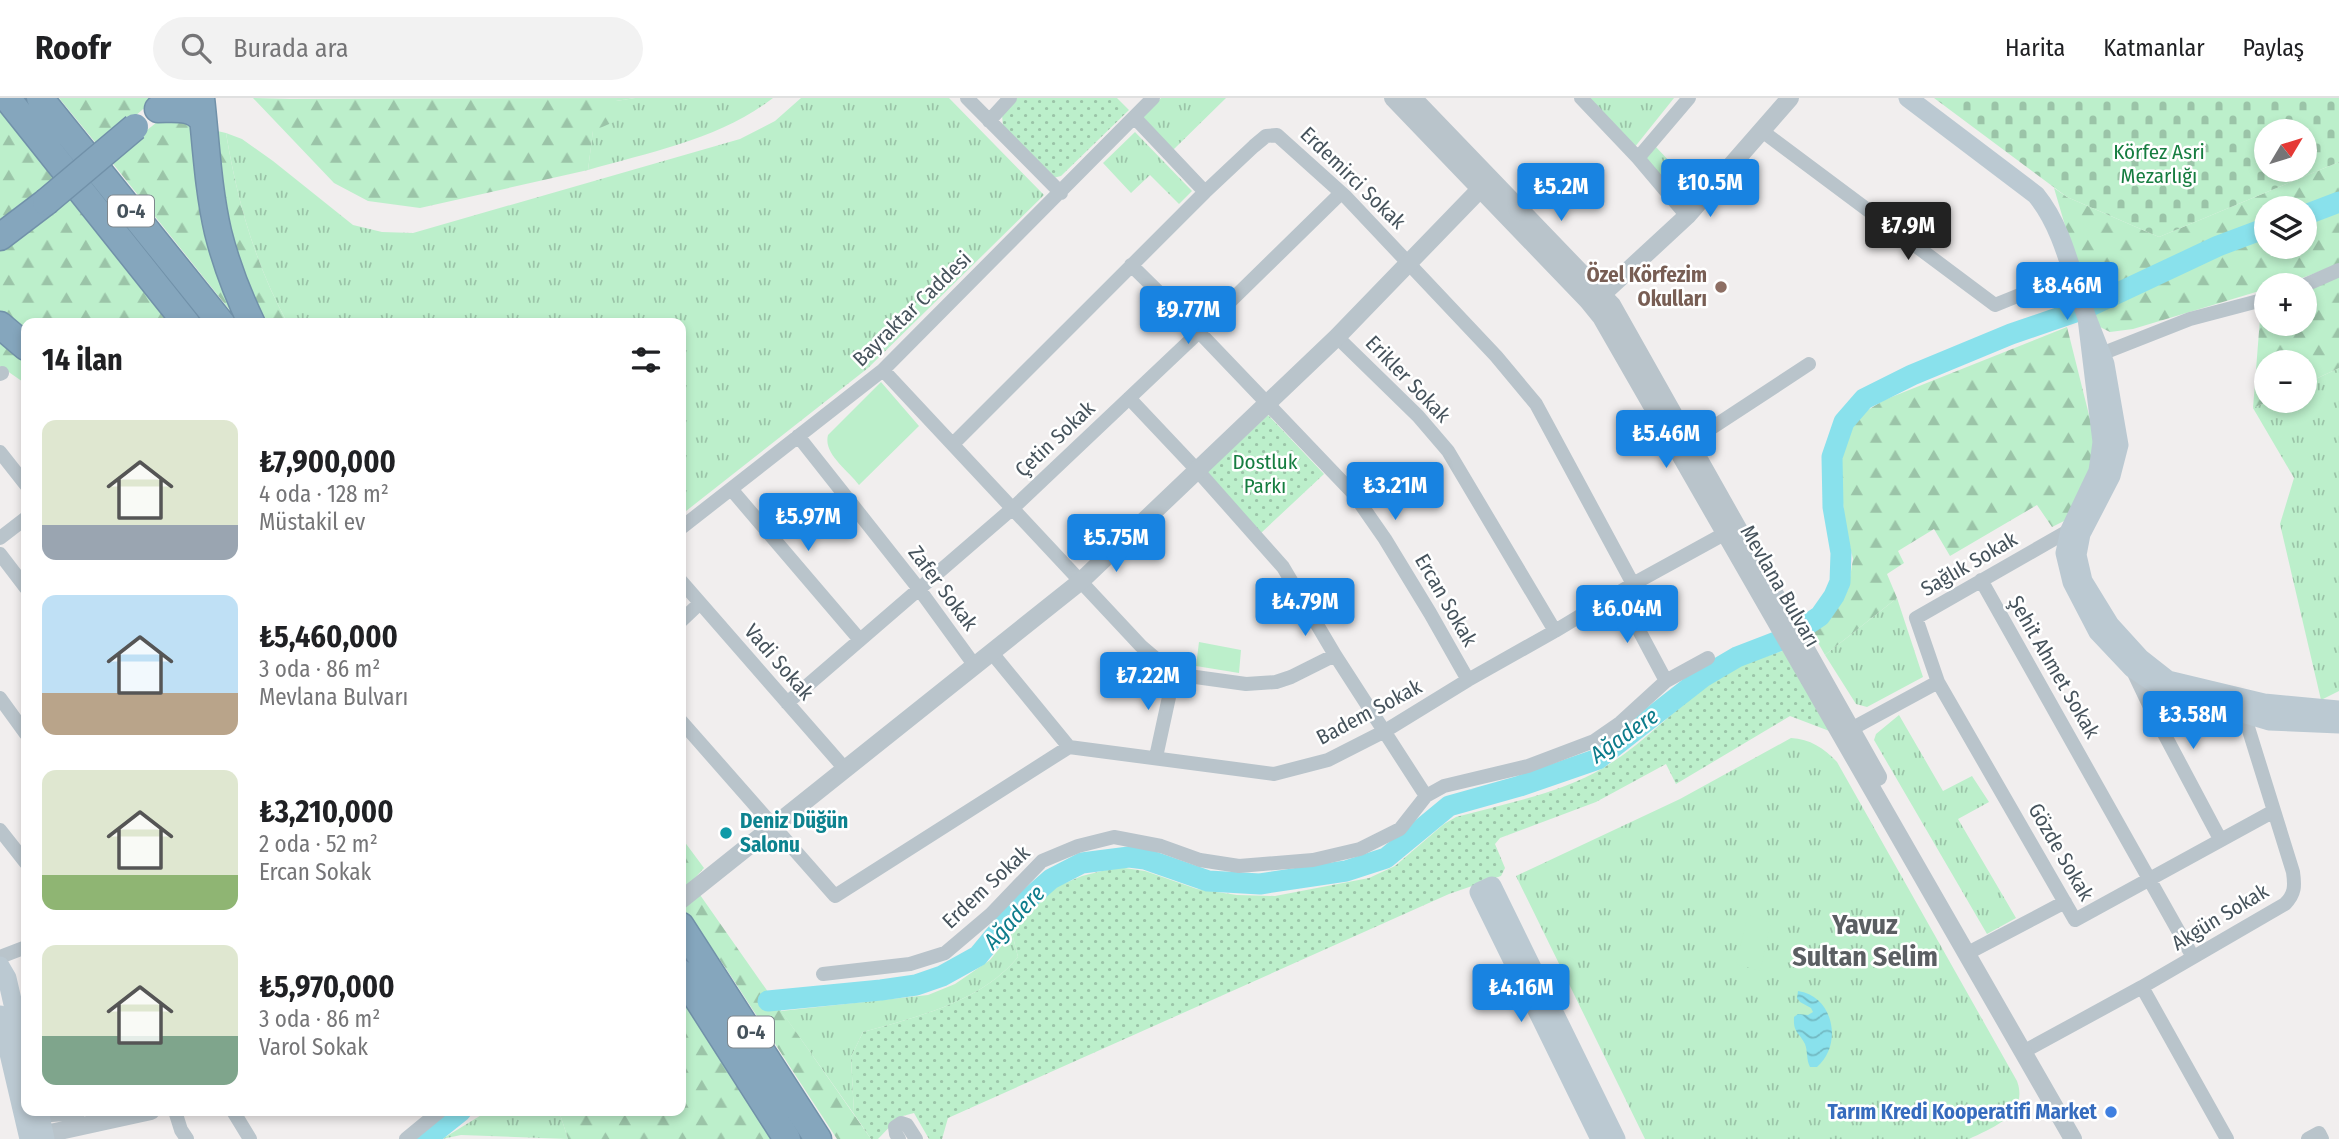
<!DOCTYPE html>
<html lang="tr">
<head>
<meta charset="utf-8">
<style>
  :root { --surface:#fff; --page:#f2f2f2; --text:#202124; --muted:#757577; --line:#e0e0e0; --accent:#1883e1 }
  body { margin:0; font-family:"Fira Sans Condensed",sans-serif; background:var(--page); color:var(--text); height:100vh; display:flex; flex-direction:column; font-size:26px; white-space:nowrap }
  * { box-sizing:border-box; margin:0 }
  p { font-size:23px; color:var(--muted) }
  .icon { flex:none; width:38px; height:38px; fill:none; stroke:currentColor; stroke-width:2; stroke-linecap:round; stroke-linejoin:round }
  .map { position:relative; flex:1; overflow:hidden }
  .side { position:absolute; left:21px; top:220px; width:665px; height:798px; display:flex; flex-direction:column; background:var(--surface); border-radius:14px; box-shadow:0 4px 10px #0003 }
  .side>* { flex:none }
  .needle { width:46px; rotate:52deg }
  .fabs { position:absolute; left:2254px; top:21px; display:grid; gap:14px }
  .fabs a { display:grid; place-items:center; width:63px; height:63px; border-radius:50%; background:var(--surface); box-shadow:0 4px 10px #0003; font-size:35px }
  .price { position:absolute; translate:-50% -60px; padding:0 16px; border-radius:7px; background:var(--accent); color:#fff; font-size:23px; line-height:46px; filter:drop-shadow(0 2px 4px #0008) }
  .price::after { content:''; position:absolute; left:50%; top:42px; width:21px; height:16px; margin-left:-10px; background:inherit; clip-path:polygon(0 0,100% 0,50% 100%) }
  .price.selected { background:#222; color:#fff }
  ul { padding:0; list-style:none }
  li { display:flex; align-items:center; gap:21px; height:175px; padding:0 21px }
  li span { display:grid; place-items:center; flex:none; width:196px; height:140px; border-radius:14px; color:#555 }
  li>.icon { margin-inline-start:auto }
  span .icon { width:84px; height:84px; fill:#fffc; stroke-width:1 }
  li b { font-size:30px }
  h2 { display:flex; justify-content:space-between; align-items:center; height:84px; padding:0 21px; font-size:30px }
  header { display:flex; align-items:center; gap:42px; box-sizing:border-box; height:98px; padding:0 35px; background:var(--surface); border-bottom:2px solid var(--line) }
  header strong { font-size:33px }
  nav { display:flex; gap:38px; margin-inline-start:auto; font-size:24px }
  .search { width:490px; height:63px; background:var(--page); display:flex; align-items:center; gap:18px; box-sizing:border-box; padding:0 24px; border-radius:38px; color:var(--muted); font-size:26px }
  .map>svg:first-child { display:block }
</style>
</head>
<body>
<header>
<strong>Roofr</strong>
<div class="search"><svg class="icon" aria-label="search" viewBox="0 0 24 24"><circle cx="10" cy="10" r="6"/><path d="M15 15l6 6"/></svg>Burada ara</div>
<nav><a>Harita</a><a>Katmanlar</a><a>Paylaş</a></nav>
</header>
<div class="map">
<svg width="2339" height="1041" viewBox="0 0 2339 1041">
  <defs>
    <pattern id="grass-tufts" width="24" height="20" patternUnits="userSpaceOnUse" patternTransform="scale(1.75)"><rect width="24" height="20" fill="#bcefcb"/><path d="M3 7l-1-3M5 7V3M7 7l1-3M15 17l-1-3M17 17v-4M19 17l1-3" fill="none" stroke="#9bc4a8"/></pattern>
    <pattern id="forest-firs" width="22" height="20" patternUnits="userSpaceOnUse" patternTransform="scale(1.75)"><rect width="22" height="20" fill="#bcefcb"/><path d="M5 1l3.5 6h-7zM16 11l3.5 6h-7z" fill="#9bc4a8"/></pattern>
    <pattern id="cemetery-stones" width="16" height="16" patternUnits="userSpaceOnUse" patternTransform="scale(1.75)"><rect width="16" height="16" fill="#bcefcb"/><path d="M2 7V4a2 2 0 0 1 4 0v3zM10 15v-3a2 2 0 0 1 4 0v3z" fill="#9bc4a8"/></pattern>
    <pattern id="park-dots" width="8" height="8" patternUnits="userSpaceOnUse" patternTransform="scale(1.75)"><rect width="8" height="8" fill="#bcefcb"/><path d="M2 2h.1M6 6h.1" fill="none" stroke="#9bc4a8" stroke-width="1.8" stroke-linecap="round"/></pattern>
    <pattern id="water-waves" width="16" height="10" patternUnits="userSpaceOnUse" patternTransform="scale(1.75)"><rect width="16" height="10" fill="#89e1ec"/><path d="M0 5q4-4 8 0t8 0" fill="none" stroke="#72b9c2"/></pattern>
  </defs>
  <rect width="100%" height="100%" fill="#f1eeee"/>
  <path fill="url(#grass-tufts)" d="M635 0H773C720 41 651 54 588 72L593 32 616 3Z
    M801 0H949L1044 97 868 270 681 417V226H288C255 166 237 102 226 35L242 41 273 63 353 127 382 134 413 135 740 41 775 23Z
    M1161 0H1226L1173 52 1143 19Z
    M1587 0H1674L1634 50Z
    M1135 34 1192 93 1179 106 1150 77 1131 95 1103 65Z
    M1655 48 1693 88 1682 99 1645 62Z
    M2339 270V593L2321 602 2280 426 2294 380 2253 310 2269 303H2305V286Z
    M1897 500 1923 579 1867 609 1856 606 1825 557Z
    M1899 617 1943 693 1972 678 1989 704 1958 721 2016 820 1987 836 1874 642 1876 636Z
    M1791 640C1810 641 1824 650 1837 664L2017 983C2029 1016 1994 1029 1969 1041H1645L1516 778 1680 701Z
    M1012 835 1018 859C981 904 917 919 863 934L851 959 854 1016 781 913 928 897 955 886 990 862Z
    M488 1013H559L568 1041 461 1037 442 1041Z"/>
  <path fill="url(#forest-firs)" fill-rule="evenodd" d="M59 0H156L99 49Z
    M253 0 290 1 635 0 616 3V23L593 33 588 72 420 110 368 103 334 85Z
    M0 11 59 82 0 127Z
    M191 19 240 225 110 62 162 20Z
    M213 32 226 35C237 102 255 166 288 226H265L249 193 232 145Z
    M2339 64V166C2316 174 2291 187 2266 187V191L2133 231 2110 234 2094 226 2054 90 2067 99 2159 139ZM2266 110H2305V149H2266Z
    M71 96 172 226H26V239L0 217V149Z
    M2339 179V270L2305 286V264H2266V303H2269L2253 310 2261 208 2266 206V226H2305V193Z
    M2067 229 2097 349 2072 419 2052 429 2037 407 1950 458 1934 431 1898 453 1904 465 1887 476 1897 500 1825 557 1812 534 1848 492 1853 461 1845 428 1840 370 1847 339 1860 317 1884 302Z
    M0 235 26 257V286L0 268Z
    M681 739 704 770 691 784 871 1041H837L725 869 681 807Z
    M681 896 771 1041H568L559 1013H681V934L686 932 681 923Z"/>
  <path fill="url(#cemetery-stones)" fill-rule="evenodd" d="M1934 0H2339V64L2159 139 2067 99ZM2266 33H2305V72H2266Z"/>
  <path fill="url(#park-dots)" d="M1016 0H1117L1129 12 1061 78 1053 80 1003 30 1002 16Z
    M1268 317 1324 376 1261 435 1206 375Z
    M1785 552 1832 634 1790 618 1676 686 1666 666 1596 704 1500 740 1495 746 1505 770 1501 778 1449 796 948 1020 942 1041H929L914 1015 899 1019 878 1041H871L854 1016 851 959 863 934C917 919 981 904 1018 859L1012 835 1035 807 1058 788 1082 778 1118 769 1145 773 1197 791 1237 797 1275 798 1369 780 1395 768 1444 726 1456 719C1503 706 1562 695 1603 670 1644 646 1674 611 1712 583 1732 567 1761 561 1785 552Z"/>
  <path fill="#bcefcb" d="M881 284 919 328 859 387C848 372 823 356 828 337Z
    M1199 544 1241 552 1239 575 1196 568Z
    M1748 817 1771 825 1760 873 1736 866Z"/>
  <path fill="url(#water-waves)" d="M1798 893C1834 898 1843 947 1817 969H1810C1806 961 1808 954 1805 946 1799 934 1793 935 1794 919L1798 916 1808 917 1813 914 1811 910 1800 904 1797 900Z"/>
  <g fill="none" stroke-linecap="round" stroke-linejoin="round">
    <path stroke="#89e1ec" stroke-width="21" d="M2305 117 2339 104
      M768 903 881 892 916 887 942 878 978 858 1016 812 1051 781 1082 765 1129 759 1145 761 1208 783 1260 786 1346 773 1386 760 1449 708 1520 688 1598 661 1703 579 1737 559 1789 539 1820 518 1834 498 1840 484 1841 455 1833 409 1832 359 1844 324 1864 301 1912 277 2011 236 2084 211 2218 148 2266 130
      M426 1041 461 1013"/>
    <g stroke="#7191a9" stroke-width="29">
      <path id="motorway" d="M7 0 187 226
        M40 0 222 226
        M201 0C206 45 208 91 218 134 226 166 238 197 252 226
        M158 11C176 11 193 8 203 23
        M0 139 46 104
        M0 227 26 249
        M681 828 818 1041
        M681 875 787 1041"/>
    </g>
    <path stroke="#b9c4cb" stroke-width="14" d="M967 0 1061 95
      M1581 0 1638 60 1687 118
      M1135 20 1205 94
      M989 23 1010 0
      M1762 33 1995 207 2072 176
      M1638 60 1689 0
      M1131 167 1199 234 1353 395 1385 441 1430 515 1468 582
      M2305 187 2339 172
      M1337 239 1418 318 1448 353 1555 533
      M2096 263 2101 256 2190 221 2266 201
      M883 272 1141 548 1174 576 1246 586 1276 584 1291 579 1335 557
      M0 276 2 275
      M1129 300 1197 372 1283 469 1335 557 1426 698
      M798 338 919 491 975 568
      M953 346 1205 94 1254 48 1266 38 1277 37 1346 99 1496 258 1536 306 1633 486
      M1681 350 1809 266
      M0 354 26 387
      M731 391 860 542
      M681 430 883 272 1153 0
      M0 440 26 420
      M0 456 26 490
      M1981 482 2193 859
      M681 483 846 672
      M1619 495 1666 583
      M681 523 700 505
      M992 555 1069 649
      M2132 571 2151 611 2220 741
      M1938 584 2075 822 2274 713
      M0 600 26 636
      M787 605 1013 410 1199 234 1341 95
      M681 623 835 798 1069 649 1274 676 1328 662 1385 633 1468 582 1555 533 1633 486 1724 436
      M1842 636 1938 584 1916 520 2075 429
      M1156 659 1174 576
      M0 732 26 765
      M1966 856 2065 804
      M0 859 26 849
      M823 876 910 866 945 855 991 816 1042 763 1078 748 1114 739 1161 748 1200 762 1239 768 1313 762 1360 751 1400 731 1426 698 1444 688 1528 668 1594 643 1620 625 1666 583 1708 560
      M2142 889 2227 1041
      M2023 954 2142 889 2285 806C2295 796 2295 788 2293 774L2242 610
      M175 1013 181 1032 187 1041
      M233 1013 250 1041
      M406 1041 440 1013
      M899 1041 896 1036 895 1029 901 1025 907 1027 916 1041
      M2308 1041 2319 1035 2322 1041"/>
    <path stroke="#b9c4cb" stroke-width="18" d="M1393 0 1588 203 1601 219 2073 1041
      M1413 0 1612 207 1878 679
      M1594 204 1687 118 1790 0
      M681 802 1081 483 1337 239 1488 83
      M25 1017 77 1013
      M32 1039 151 1013"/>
    <path stroke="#bbc9d2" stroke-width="19" d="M1908 0 2036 97C2064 131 2072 179 2087 220
      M2339 612 2264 605 2168 582 2140 560 2110 527 2083 483 2077 457 2081 436 2111 378 2119 347 2105 266 2087 220 2102 344 2098 373 2070 432 2065 455 2072 484 2098 534 2132 570 2165 592 2269 623 2339 626
      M0 868 7 880 26 963
      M0 917 29 1041
      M39 1013 45 1041
      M1600 1041 1479 794 1492 788 1616 1041"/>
    <use href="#motorway" stroke="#85a6bd" stroke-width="26"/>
    <g stroke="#7191a9" stroke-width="29" stroke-linecap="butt">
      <path id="motorway-bridge" d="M46 104 135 29"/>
    </g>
    <use href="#motorway-bridge" stroke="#85a6bd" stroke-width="26"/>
  </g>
  <circle fill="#8d6e63" stroke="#fff" stroke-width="2.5" cx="1721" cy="189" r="7"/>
  <circle fill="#0f9aa8" stroke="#fff" stroke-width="2.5" cx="726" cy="735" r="7"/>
  <circle fill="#3f7fe0" stroke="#fff" stroke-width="2.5" cx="2111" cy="1014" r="7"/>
  <g text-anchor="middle" stroke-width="5" stroke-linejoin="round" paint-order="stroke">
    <g fill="#fff" stroke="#7e878d" stroke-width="2">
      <rect x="108" y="97.5" width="46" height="31" rx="5"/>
      <rect x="728" y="918.5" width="46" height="31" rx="5"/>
    </g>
    <g font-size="19" font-weight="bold" fill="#46535c">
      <text x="131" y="120">O-4</text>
      <text x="751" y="941">O-4</text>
    </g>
    <g font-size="21" fill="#167d40" stroke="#fff">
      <text x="2159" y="61">Körfez Asri<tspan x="2159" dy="24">Mezarlığı</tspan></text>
      <text x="1265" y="371">Dostluk<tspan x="1265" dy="24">Parkı</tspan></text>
    </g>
    <g font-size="21" fill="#46535c" stroke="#fff">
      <text transform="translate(1353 80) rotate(44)" y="7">Erdemirci Sokak</text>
      <text transform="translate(912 211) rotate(-44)" y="7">Bayraktar Caddesi</text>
      <text transform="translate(1408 281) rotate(46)" y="7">Erikler Sokak</text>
      <text transform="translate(1055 341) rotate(-43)" y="7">Çetin Sokak</text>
      <text transform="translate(1969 466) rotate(-30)" y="7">Sağlık Sokak</text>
      <text transform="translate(1780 488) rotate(60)" y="7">Mevlana Bulvarı</text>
      <text transform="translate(943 490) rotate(53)" y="7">Zafer Sokak</text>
      <text transform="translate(1446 502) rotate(60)" y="7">Ercan Sokak</text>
      <text transform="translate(779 564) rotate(49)" y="7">Vadi Sokak</text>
      <text transform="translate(2054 569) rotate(60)" y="7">Şehit Ahmet Sokak</text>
      <text transform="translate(1369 614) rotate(-28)" y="7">Badem Sokak</text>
      <text transform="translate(2061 754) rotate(60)" y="7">Gözde Sokak</text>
      <text transform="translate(986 789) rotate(-43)" y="7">Erdem Sokak</text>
      <text transform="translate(2220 819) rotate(-31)" y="7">Akgün Sokak</text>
    </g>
    <g font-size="21" font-weight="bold" fill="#785e54" stroke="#fff" text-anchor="end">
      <text x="1707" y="184">Özel Körfezim<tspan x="1707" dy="24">Okulları</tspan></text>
    </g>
    <g font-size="21" font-weight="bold" fill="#0d838f" stroke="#fff" text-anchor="start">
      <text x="740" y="730">Deniz Düğün<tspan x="740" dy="24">Salonu</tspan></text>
    </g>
    <g font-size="21" font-weight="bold" fill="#366cbe" stroke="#fff" text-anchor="end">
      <text x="2097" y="1021">Tarım Kredi Kooperatifi Market</text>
    </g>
    <g font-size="23" font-style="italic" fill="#0d7c8b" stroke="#fff">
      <text transform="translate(1624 637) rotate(-35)" y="8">Ağadere</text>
      <text transform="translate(1014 819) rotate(-47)" y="8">Ağadere</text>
    </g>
    <g font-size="28" font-weight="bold" fill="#5b5f63" stroke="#fff">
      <text x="1865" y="836">Yavuz<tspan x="1865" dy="32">Sultan Selim</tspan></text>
    </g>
  </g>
</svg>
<div class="fabs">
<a><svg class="needle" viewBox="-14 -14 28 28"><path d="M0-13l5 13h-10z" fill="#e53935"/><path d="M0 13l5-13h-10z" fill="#757577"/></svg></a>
<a><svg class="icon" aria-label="layers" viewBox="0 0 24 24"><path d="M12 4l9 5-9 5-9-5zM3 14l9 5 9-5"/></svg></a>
<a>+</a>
<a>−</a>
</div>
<b class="price" style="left:1710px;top:121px">₺10.5M</b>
<b class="price" style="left:1561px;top:125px">₺5.2M</b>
<b class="price selected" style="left:1908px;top:164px">₺7.9M</b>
<b class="price" style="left:2067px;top:224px">₺8.46M</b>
<b class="price" style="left:1188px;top:248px">₺9.77M</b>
<b class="price" style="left:1666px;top:372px">₺5.46M</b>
<b class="price" style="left:1395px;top:424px">₺3.21M</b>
<b class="price" style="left:808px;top:455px">₺5.97M</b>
<b class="price" style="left:1116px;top:476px">₺5.75M</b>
<b class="price" style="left:1305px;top:540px">₺4.79M</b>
<b class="price" style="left:1627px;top:547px">₺6.04M</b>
<b class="price" style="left:1148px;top:614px">₺7.22M</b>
<b class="price" style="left:2193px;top:653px">₺3.58M</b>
<b class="price" style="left:1521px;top:926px">₺4.16M</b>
<section class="side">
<h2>14 ilan<svg class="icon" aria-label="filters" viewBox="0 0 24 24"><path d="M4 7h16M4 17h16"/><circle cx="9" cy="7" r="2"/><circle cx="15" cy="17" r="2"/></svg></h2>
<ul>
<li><span style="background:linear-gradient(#dfe7d0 75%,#9aa5b1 0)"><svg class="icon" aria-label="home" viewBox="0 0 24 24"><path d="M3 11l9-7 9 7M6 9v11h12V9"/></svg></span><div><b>₺7,900,000</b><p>4 oda · 128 m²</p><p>Müstakil ev</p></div></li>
<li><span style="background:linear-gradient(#bfe0f5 70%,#b9a48a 0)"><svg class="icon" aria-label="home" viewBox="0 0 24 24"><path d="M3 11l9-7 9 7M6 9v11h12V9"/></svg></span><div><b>₺5,460,000</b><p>3 oda · 86 m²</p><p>Mevlana Bulvarı</p></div></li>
<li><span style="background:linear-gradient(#dfe7d0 75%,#8fb573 0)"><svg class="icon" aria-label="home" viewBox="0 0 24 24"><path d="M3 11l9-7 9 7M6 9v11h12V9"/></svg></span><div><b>₺3,210,000</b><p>2 oda · 52 m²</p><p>Ercan Sokak</p></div></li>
<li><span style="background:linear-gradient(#dfe7d0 65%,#7fa58c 0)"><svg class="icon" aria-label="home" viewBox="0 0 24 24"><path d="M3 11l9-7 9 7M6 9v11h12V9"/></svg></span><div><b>₺5,970,000</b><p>3 oda · 86 m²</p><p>Varol Sokak</p></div></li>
</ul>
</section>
</div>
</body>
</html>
